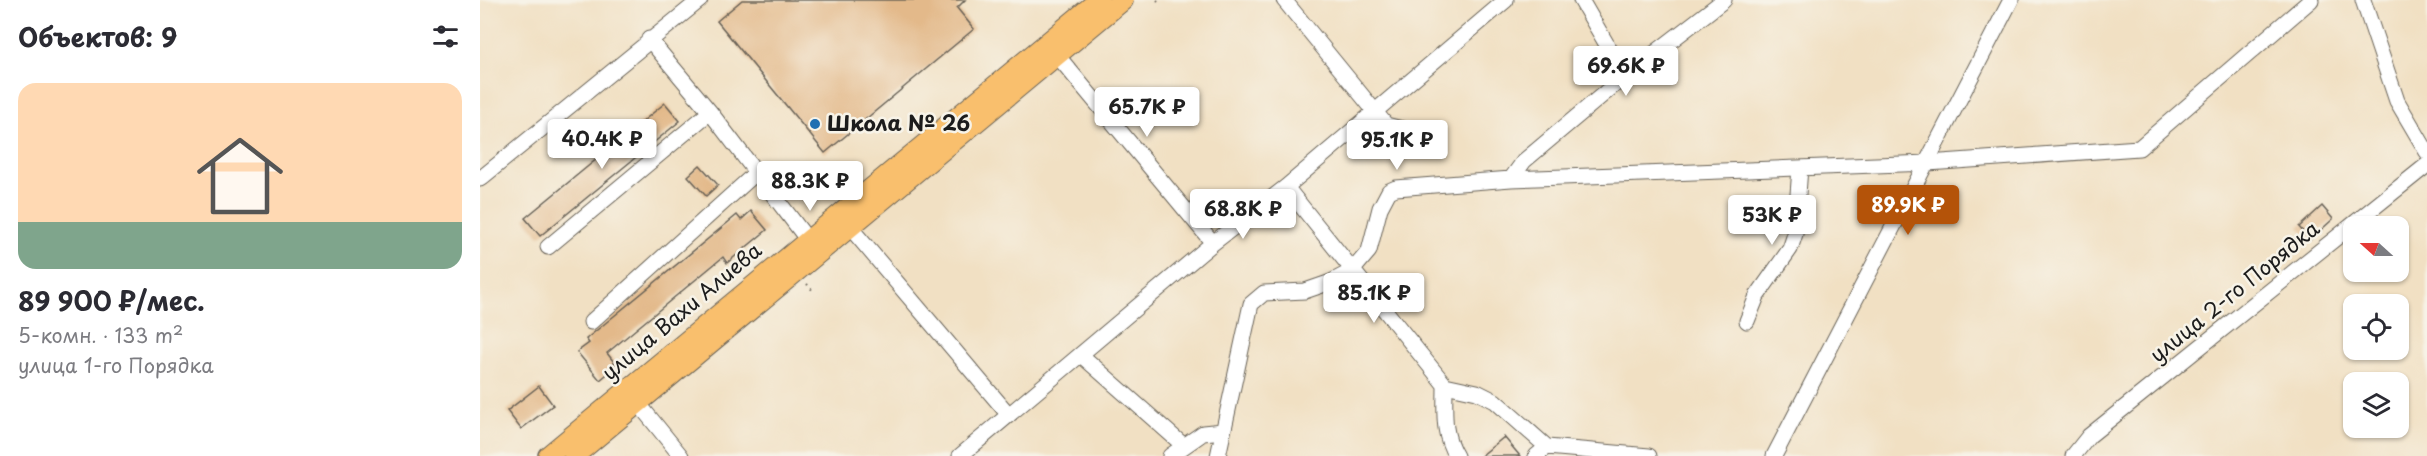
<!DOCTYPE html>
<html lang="ru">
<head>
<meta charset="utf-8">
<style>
  :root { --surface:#fff; --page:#f7f7f7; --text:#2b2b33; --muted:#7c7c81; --accent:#b45309 }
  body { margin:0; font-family:"Playpen Sans",sans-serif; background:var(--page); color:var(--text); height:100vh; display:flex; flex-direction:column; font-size:22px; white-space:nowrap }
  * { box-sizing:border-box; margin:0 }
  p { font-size:20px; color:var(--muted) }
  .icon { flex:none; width:33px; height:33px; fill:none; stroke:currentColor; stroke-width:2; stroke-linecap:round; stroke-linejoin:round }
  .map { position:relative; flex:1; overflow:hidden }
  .panel { display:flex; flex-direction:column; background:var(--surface); width:480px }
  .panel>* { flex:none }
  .needle { width:39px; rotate:291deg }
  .buttons { position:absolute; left:1863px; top:216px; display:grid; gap:12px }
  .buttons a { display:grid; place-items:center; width:66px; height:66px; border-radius:12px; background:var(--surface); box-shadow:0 2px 4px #0004; font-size:30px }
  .price { position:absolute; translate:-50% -51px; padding:0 14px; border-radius:6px; background:#fff; color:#222; font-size:20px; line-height:39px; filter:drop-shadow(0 2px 3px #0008) }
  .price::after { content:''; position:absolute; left:50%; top:36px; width:18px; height:14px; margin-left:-9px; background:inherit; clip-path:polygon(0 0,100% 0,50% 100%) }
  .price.active { background:var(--accent); color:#fff }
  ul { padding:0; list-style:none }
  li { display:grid; align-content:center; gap:12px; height:318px; padding:0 18px }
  li span { display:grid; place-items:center; height:186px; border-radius:18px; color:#555 }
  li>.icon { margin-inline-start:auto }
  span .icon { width:108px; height:108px; fill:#fffc; stroke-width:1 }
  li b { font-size:26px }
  h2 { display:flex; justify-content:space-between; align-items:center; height:72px; padding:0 18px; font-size:26px }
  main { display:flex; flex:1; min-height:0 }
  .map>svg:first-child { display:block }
</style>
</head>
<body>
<main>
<section class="panel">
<h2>Объектов: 9<svg class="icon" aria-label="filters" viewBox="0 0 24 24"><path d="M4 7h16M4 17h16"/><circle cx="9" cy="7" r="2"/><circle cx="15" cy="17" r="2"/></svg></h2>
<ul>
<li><span style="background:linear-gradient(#ffd9b3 75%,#7fa58c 0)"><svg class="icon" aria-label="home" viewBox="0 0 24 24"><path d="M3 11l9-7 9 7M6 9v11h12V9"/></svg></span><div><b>89 900 ₽/мес.</b><p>5-комн. · 133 m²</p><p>улица 1-го Порядка</p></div></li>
</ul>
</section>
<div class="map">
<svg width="1947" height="456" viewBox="0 0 1947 456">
  <rect width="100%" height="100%" fill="#f7f3e8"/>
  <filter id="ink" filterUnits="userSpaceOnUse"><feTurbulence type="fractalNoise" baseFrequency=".0167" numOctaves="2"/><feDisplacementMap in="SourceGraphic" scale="12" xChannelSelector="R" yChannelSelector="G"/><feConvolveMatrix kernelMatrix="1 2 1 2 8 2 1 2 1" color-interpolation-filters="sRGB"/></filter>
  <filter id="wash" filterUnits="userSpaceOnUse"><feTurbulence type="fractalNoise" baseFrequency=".008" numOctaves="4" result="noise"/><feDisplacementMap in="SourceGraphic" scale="24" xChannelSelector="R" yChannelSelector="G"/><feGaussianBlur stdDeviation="1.35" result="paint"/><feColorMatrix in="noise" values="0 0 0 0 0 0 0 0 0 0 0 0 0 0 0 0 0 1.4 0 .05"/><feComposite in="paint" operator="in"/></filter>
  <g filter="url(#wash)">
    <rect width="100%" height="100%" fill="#f1e0c3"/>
    <g id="blocks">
      <path fill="#e3b98a" d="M262 0H485L477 8 494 29 345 153 237 21Z
        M185 103 200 121 60 236 45 218Z
        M220 165 238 185 226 196 208 176Z
        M1842 206 1853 219 1830 240 1819 227Z
        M271 211 287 230 247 263 243 257 127 353 137 366 120 380 97 352 109 343 106 339 257 215 261 220Z
        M59 386 73 405 41 429 27 411Z
        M1024 437 1040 456H1001Z"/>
    </g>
  </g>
  <g filter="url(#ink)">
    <use href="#blocks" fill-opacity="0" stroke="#676156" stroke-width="1.5"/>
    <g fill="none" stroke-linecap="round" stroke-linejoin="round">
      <g stroke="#676156" stroke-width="17">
        <path id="minor" d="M804 0 906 125 938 133
          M1101 0 1145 76
          M1883 0 1917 101 1947 152
          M169 39 230 112 327 239
          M576 54 733 243
          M0 179 220 0
          M1031 179 1044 161 1145 76 1244 0
          M806 187 965 385C965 410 962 434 976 456
          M369 226 529 415
          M68 247 230 112
          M1267 321 1277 296 1310 249 1315 234 1320 168
          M111 322 277 172
          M601 355 703 445
          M965 385 997 392 1015 401 1067 447
          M158 403 201 456
          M480 456 733 243 806 187 1026 0
          M690 456 723 433 743 431
          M738 456 771 304 784 293 825 291 851 282 872 271 889 251 900 208 909 191 916 188 1031 179 1448 163 1659 148 1831 0
          M1056 456 1067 447 1169 456
          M1294 456 1531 0
          M1593 456 1609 436 1947 165"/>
      </g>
      <g stroke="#676156" stroke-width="22">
        <path id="major" d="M68 456 619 0
          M94 456 643 0"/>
      </g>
      <path stroke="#676156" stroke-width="2" stroke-dasharray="1.5 4.5" stroke-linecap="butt" d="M677 0 678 1
        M327 284 333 291"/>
      <use href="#minor" stroke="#fff" stroke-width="15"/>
      <use href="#major" stroke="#f9bf6d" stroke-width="20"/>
    </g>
  </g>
  <circle fill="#1f6fb2" stroke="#f7f3e8" stroke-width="2" cx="335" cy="124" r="6"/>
  <g text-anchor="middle" stroke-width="5" stroke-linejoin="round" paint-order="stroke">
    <g font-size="21" font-weight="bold" fill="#1c1c1c" stroke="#f7f3e8" text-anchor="start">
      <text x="347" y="131">Школа № 26</text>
    </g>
    <g font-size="21" fill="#1c1c1c" stroke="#f7f3e8">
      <text transform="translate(1755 292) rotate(-39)" y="7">улица 2-го Порядка</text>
      <text transform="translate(202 312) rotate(-40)" y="7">улица Вахи Алиева</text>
    </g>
  </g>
</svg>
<div class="buttons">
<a><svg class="needle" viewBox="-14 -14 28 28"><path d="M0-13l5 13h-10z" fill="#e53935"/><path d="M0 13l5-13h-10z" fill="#7c7c81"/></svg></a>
<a><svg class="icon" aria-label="locate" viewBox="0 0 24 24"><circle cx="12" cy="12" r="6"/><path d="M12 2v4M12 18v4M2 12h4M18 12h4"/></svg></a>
<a><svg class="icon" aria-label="layers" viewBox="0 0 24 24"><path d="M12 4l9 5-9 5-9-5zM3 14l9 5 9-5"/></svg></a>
</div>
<b class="price" style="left:1146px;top:97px">69.6K ₽</b>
<b class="price" style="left:667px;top:138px">65.7K ₽</b>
<b class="price" style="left:122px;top:170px">40.4K ₽</b>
<b class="price" style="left:917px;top:171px">95.1K ₽</b>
<b class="price" style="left:330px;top:212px">88.3K ₽</b>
<b class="price active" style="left:1428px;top:236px">89.9K ₽</b>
<b class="price" style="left:763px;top:240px">68.8K ₽</b>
<b class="price" style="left:1292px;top:246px">53K ₽</b>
<b class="price" style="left:894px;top:324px">85.1K ₽</b>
</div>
</main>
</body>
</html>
